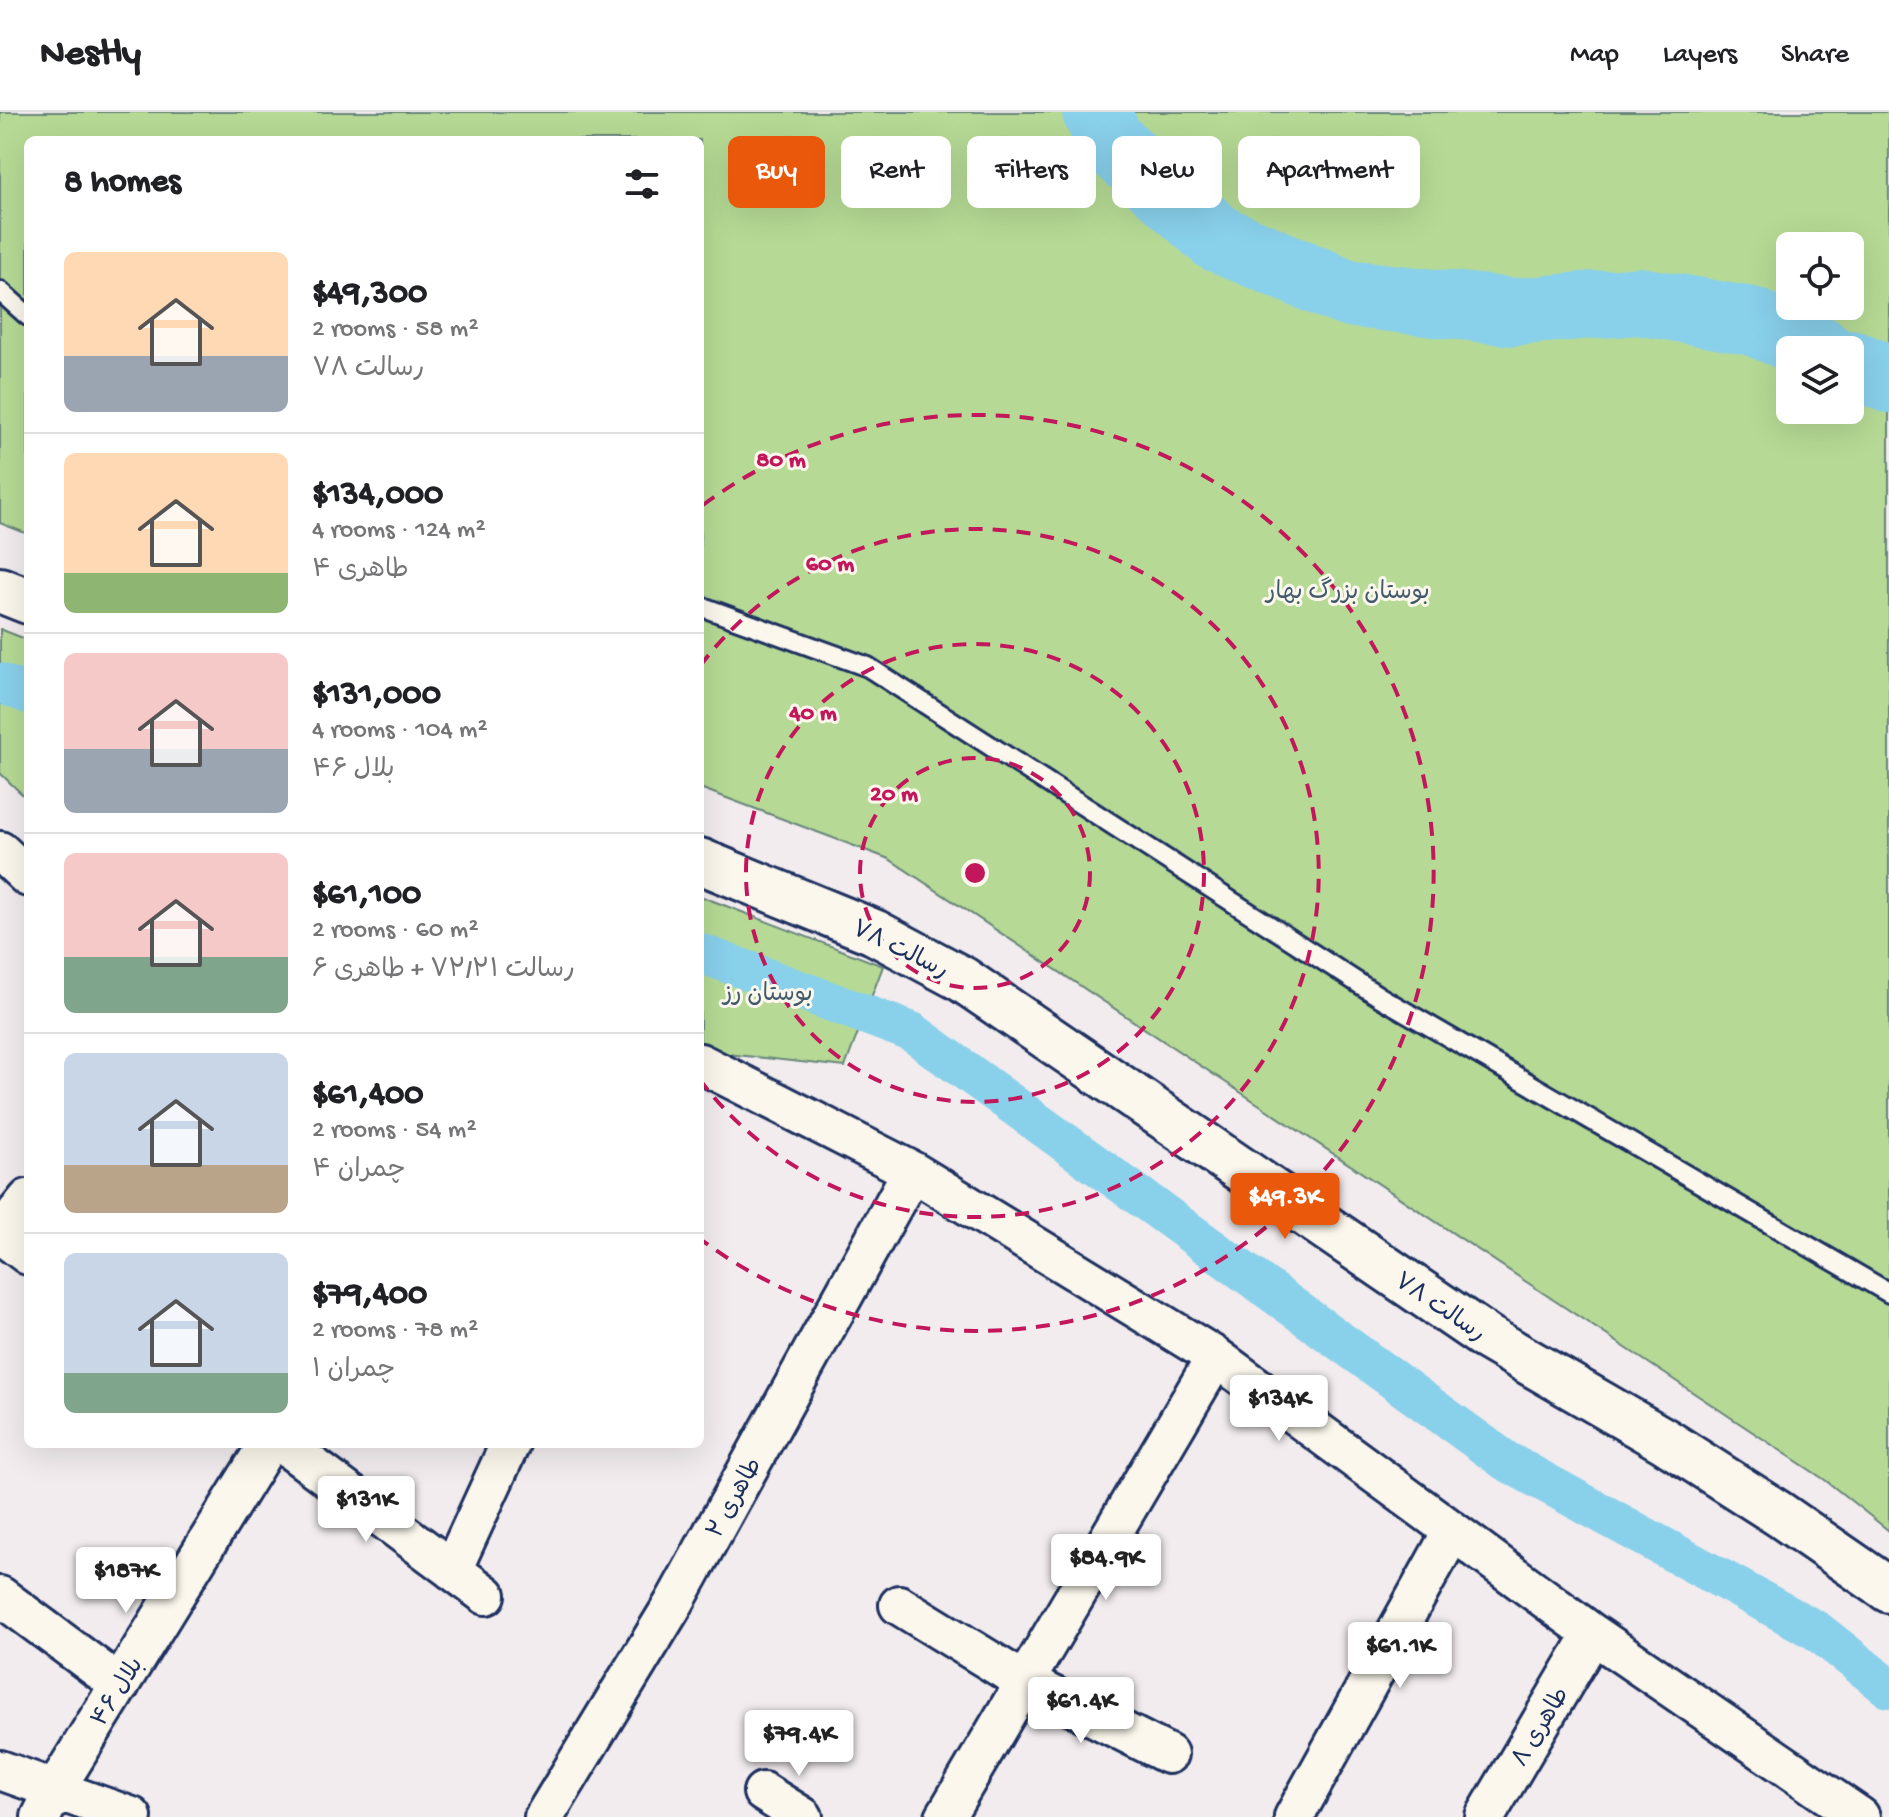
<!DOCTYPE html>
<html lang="en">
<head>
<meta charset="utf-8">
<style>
  :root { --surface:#fff; --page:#f2f2f2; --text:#202124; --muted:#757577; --line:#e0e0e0; --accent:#ea580c }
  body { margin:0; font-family:"Gochi Hand","Playpen Sans Arabic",sans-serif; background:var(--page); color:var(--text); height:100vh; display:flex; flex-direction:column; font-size:30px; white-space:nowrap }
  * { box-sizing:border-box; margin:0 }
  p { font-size:26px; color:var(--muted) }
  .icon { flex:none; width:44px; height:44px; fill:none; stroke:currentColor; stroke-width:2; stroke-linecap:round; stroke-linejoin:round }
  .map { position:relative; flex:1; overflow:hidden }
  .drawer { position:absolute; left:24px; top:24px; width:680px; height:1312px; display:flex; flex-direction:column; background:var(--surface); border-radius:12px; box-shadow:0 8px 32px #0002 }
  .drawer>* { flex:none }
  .banner { position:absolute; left:728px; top:24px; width:760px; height:72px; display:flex; gap:16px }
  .tools { position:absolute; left:1776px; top:120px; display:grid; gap:16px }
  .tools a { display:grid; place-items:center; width:88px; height:88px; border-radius:12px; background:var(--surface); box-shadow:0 8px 32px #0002; font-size:40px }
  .price { position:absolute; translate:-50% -68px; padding:0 18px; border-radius:8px; background:#fff; color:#222; font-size:26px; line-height:52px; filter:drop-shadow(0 2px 4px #0008) }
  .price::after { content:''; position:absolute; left:50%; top:48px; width:24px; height:18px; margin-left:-12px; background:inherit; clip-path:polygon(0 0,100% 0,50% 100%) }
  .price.on { background:var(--accent); color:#fff }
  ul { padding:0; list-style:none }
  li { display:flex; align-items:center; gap:24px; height:200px; padding:0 40px }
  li+li { border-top:2px solid var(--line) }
  li span { display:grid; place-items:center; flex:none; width:224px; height:160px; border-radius:12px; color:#555 }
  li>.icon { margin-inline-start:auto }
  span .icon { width:96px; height:96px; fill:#fffc; stroke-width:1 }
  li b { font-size:34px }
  h2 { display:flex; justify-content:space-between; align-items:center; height:96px; padding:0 40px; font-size:34px }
  .chip { padding:0 28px; border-radius:12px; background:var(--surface); box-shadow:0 8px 32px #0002; font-size:28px; line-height:72px }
  .chip.on { background:var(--accent); color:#fff }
  header { display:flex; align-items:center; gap:48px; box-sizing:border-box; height:112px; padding:0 40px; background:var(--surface); border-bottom:2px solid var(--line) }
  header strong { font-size:38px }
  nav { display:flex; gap:44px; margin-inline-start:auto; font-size:28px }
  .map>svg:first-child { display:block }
</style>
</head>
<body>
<header>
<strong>Nestly</strong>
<nav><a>Map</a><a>Layers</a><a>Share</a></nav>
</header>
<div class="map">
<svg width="1889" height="1705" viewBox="0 0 1889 1705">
  <rect width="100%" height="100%" fill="#f2ecee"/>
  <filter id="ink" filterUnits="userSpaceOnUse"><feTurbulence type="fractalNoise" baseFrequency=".0125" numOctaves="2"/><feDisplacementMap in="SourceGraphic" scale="16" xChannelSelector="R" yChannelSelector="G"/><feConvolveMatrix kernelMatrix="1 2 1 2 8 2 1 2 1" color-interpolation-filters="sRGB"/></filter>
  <g filter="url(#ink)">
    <path fill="#b6da95" stroke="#68847a" stroke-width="2" fill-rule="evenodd" d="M0 0H1889V1419L1825 1368 889 747 700 676V28H28V422L0 411ZM1790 134H1850V194H1790ZM1790 238H1850V298H1790Z
      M0 517 28 528V688L0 661Z
      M700 784 883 854 845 955 700 939Z"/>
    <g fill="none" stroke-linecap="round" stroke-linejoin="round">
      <path stroke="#89d0eb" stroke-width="40" d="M0 571 28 582
        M700 841 912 920 1506 1349 1817 1519 1889 1576"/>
      <path stroke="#89d0eb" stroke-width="68" d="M1096 0 1111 30 1217 126 1347 181 1513 200 1639 189 1751 209 1820 238
        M1850 251 1889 267"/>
      <g stroke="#1b2f5e" stroke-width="24">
        <path id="service" d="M0 179 28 204
          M700 494 868 555 1380 885 1889 1181"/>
      </g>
      <g stroke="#1b2f5e" stroke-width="44">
        <path id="minor" d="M0 739 28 765
          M700 951 912 1059 1216 1245 1593 1522 1860 1705
          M0 1122 28 1087
          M0 1122 28 1143
          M283 1332 486 1483
          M452 1458 510 1332
          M0 1484 120 1573
          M899 1493 1023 1569 1168 1642
          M0 1658 132 1705
          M763 1680 803 1705
          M41 1705 54 1679 268 1332
          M544 1705 674 1491 912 1059
          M945 1705 1216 1245
          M1294 1705 1452 1420
          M1485 1705 1593 1522"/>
      </g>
      <g stroke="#1b2f5e" stroke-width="50">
        <path id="tertiary" d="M0 478 28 489
          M700 749 874 820 962 867 1486 1225 1665 1329 1779 1402 1889 1478"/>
      </g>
      <use href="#service" stroke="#fbf7ec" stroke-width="18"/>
      <use href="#minor" stroke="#fbf7ec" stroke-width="38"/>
      <use href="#tertiary" stroke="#fbf7ec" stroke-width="44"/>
    </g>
  </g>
  <g fill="none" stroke="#c2185b" stroke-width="4" stroke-dasharray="14 10">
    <circle cx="975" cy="761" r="115"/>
    <circle cx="975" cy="761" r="229"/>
    <path d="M700 554A344 344 0 1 1 700 968"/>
    <path d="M703 393A458 458 0 1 1 703 1129"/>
  </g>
  <g text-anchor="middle" stroke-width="6" stroke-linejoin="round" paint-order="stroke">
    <g font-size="24" fill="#425a6c" stroke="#fbf7ec">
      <text x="1348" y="486">بوستان بزرگ بهار</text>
      <text x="768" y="888">بوستان رز</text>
    </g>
    <g font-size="24" fill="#1b2f5e" stroke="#fbf7ec">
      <text transform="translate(901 836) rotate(26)" y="8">رسالت ۷۸</text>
      <text transform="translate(1441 1194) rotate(34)" y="8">رسالت ۷۸</text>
      <text transform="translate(733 1385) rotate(-61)" y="8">طاهری ۲</text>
      <text transform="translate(116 1579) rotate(-58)" y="8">بلال ۴۶</text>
      <text transform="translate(1539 1614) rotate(-59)" y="8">طاهری ۸</text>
    </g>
  </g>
  <circle cx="975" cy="761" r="12" fill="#c2185b" stroke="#fbf7ec" stroke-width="4"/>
  <g font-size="24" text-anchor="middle" font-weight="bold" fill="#c2185b" stroke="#fbf7ec" stroke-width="6" stroke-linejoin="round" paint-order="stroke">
    <text x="781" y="354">80 m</text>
    <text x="830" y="458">60 m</text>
    <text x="813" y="607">40 m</text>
    <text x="894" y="688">20 m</text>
  </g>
</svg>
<div class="tools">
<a><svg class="icon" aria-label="locate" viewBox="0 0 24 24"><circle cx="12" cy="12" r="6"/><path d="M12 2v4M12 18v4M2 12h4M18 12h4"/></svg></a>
<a><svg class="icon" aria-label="layers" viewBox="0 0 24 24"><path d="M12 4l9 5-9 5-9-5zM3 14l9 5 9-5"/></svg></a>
</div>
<b class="price on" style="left:1285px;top:1129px">$49.3K</b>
<b class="price" style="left:1279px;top:1331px">$134K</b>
<b class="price" style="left:366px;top:1432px">$131K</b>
<b class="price" style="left:1106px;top:1490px">$84.9K</b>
<b class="price" style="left:126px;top:1503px">$187K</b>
<b class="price" style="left:1400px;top:1578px">$61.1K</b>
<b class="price" style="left:1081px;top:1633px">$61.4K</b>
<b class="price" style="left:799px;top:1666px">$79.4K</b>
<div class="banner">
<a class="chip on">Buy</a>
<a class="chip">Rent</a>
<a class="chip">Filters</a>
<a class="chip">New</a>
<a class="chip">Apartment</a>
</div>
<section class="drawer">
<h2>8 homes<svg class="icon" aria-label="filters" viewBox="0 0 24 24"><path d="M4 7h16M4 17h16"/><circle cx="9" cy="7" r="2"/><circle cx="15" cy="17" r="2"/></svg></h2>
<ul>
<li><span style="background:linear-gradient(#ffd9b3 65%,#9aa5b1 0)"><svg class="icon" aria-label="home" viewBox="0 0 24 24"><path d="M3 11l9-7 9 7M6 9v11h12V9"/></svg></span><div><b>$49,300</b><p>2 rooms · 58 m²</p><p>رسالت ۷۸</p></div></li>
<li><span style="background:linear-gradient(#ffd9b3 75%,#8fb573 0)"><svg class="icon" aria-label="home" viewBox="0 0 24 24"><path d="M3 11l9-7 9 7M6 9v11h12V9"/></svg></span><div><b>$134,000</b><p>4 rooms · 124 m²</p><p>طاهری ۴</p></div></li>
<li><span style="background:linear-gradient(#f6c9c9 60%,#9aa5b1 0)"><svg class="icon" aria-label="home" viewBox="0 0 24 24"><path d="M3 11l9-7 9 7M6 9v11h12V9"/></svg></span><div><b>$131,000</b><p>4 rooms · 104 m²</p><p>بلال ۴۶</p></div></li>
<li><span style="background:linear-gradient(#f6c9c9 65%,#7fa58c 0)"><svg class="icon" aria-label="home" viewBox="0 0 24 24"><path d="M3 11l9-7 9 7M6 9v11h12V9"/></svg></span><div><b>$61,100</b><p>2 rooms · 60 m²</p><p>رسالت ۷۲/۲۱ + طاهری ۶</p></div></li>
<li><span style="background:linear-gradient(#c9d6e8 70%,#b9a48a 0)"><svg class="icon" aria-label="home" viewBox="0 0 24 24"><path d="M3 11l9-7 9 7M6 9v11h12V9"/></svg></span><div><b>$61,400</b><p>2 rooms · 54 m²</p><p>چمران ۴</p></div></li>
<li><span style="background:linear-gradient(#c9d6e8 75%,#7fa58c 0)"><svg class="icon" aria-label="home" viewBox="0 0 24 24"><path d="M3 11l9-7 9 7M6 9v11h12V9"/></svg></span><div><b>$79,400</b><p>2 rooms · 78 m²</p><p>چمران ۱</p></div></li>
</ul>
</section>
</div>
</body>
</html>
